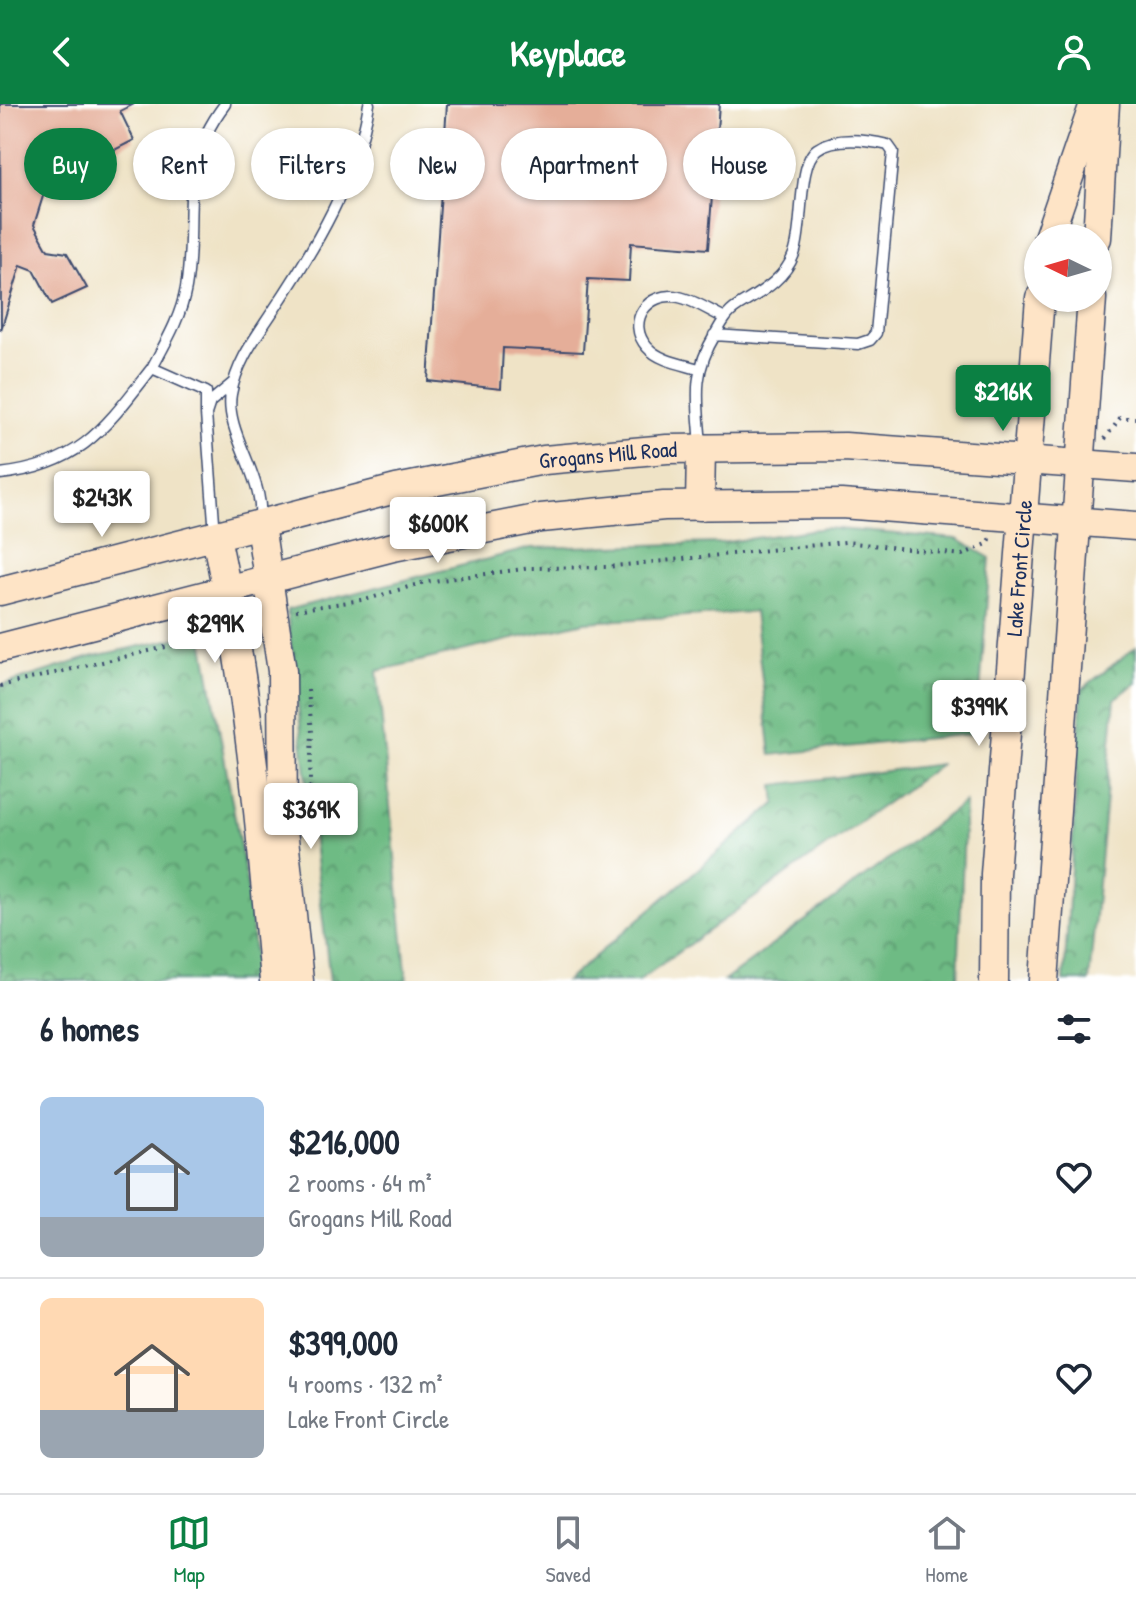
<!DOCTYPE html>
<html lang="en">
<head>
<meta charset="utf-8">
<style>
  :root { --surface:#fff; --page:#f2f2f3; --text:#1f2937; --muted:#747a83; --line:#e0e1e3; --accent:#0b8043 }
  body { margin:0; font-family:"Patrick Hand",sans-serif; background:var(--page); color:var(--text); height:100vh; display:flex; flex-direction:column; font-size:30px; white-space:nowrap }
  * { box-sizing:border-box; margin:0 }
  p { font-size:26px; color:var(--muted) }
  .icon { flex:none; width:44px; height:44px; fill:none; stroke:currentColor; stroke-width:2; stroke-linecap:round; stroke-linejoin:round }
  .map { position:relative; height:877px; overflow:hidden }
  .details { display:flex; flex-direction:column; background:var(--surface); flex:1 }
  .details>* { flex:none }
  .top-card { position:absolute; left:24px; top:24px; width:1088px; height:72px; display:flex; gap:16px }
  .needle { width:52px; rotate:275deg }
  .controls { position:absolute; left:1024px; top:120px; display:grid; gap:16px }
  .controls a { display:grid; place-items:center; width:88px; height:88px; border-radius:50%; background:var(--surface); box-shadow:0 2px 6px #0004; font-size:40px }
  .price { position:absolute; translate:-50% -68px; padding:0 18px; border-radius:8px; background:#fff; color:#222; font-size:26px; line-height:52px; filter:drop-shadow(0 2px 4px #0008) }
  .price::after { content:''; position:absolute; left:50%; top:48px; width:24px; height:18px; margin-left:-12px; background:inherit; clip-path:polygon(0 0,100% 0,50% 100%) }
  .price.selected { background:var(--accent); color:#fff }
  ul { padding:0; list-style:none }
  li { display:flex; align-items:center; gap:24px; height:200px; padding:0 40px }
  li+li { border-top:2px solid var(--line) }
  li span { display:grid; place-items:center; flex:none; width:224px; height:160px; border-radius:12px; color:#555 }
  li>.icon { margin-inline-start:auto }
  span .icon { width:96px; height:96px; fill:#fffc; stroke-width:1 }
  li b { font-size:34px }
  h2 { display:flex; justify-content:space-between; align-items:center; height:96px; padding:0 40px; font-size:34px }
  .tag { padding:0 28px; border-radius:36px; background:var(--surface); box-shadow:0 2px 6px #0004; font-size:28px; line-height:72px }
  .tag.selected { background:var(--accent); color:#fff }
  header { display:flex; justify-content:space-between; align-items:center; height:104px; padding:0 40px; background:var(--accent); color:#fff; font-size:36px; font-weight:700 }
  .tabs { display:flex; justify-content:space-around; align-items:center; height:112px; border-top:2px solid var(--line); background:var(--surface); font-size:22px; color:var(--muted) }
  .tabs a { display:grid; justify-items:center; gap:4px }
  .tabs .selected { color:var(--accent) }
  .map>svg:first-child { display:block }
</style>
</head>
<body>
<header><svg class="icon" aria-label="back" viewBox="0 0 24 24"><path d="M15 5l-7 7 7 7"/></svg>Keyplace<svg class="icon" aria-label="person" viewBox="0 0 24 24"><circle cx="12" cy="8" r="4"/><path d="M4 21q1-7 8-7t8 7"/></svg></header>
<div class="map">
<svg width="1136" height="877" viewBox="0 0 1136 877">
  <defs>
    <pattern id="forest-crowns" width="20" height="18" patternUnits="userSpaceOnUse" patternTransform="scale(2)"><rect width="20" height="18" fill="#6ebb84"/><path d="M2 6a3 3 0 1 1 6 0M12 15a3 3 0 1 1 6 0" fill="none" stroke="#5a986f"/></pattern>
  </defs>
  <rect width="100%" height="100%" fill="#fff"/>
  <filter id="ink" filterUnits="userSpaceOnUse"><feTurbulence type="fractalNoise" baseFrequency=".0125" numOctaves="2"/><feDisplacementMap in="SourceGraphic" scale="16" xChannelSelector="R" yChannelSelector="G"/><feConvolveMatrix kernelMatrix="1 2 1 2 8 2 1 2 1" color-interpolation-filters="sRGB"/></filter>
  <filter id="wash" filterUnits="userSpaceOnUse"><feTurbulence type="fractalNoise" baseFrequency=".006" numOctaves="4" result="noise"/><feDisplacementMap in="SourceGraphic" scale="32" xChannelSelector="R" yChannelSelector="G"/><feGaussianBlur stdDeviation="1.8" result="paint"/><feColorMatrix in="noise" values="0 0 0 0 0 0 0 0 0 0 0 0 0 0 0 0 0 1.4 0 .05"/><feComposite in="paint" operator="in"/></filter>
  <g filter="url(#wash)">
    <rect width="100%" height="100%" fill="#efe3c6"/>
    <path fill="url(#forest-crowns)" stroke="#447571" stroke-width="2" d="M825 424 957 435 990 454 977 629 771 651 754 508 585 518 377 567 407 877H330L287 506 531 444 720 439Z
      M202 529 250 798 256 877H0V582L94 552Z
      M1136 543V579L1115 595 1089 877H1064L1082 585Z
      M941 660 638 877H566L776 699 774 681Z
      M965 698 958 877H724Z"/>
    <g id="blocks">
      <path fill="#e5ae99" d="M0 0H134L120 7 134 36 99 54 90 36 55 54 34 121 48 146 67 149 87 184 52 200 34 166 21 161 1 226Z
        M447 0H719L708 145 631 139 629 177 588 175 583 248 503 244 501 285 428 277Z"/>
    </g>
  </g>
  <g filter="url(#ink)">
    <use href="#blocks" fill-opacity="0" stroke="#3b4a6e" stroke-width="2"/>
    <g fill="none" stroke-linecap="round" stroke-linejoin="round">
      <g stroke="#3b4a6e" stroke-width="13">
        <path id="lane" d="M699 265C682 260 659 257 647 243 625 218 648 186 679 193 694 196 710 207 725 214
          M206 310V288L152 264C166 238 181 213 186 184 198 113 175 66 225 0
          M701 342C698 298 691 270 715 231 721 220 727 209 737 203 759 189 784 177 794 150 804 124 797 60 817 45 835 32 867 36 888 41L893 48 876 229 870 236 858 240 714 231
          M0 370C81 361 105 324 152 264
          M260 419C260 412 261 403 259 395 255 363 225 322 231 290 237 256 257 232 275 204 315 144 358 72 369 0
          M215 431 206 310 210 298 233 279"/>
      </g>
      <g stroke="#3b4a6e" stroke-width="31">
        <g id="secondary">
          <path d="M1048 134 1094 0"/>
          <path d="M1097 134 1105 0"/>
          <path d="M700 402 701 344"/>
          <path d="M260 421 282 567 283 725 299 877"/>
          <path d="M216 433C248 582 261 726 274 877"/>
          <path id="s1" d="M0 487 396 385 544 356 667 345 845 343 1136 364"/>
          <path d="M0 544 393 443 541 414 664 402 841 400 1136 422"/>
          <path id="s2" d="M994 877 995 770 1040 194"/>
          <path d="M1044 877 1092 194"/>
        </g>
      </g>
      <path stroke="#3b4a6e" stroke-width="4" stroke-dasharray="2 6" stroke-linecap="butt" d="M1105 335 1120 314H1136
        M296 506 368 495 425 478 531 464 606 463 845 438 962 451 987 440 991 434
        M0 582 183 539 210 527
        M308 586 312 628 309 697"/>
      <use href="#lane" stroke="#fff" stroke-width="10"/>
      <use href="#secondary" stroke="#fee4c6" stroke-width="28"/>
    </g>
  </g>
  <g text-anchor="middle" stroke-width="7" stroke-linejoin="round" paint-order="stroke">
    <g font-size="22" fill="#1b2f5e" stroke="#fff">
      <text dy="8" stroke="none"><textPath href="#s1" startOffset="624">Grogans Mill Road</textPath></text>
      <text dy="8" stroke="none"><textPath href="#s2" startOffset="414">Lake Front Circle</textPath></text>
    </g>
  </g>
</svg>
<div class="controls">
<a><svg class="needle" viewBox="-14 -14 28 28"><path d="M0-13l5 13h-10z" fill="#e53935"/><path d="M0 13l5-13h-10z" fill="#747a83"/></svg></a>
</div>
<b class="price selected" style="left:1003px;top:329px">$216K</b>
<b class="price" style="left:102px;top:435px">$243K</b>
<b class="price" style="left:438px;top:461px">$600K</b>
<b class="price" style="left:215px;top:561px">$299K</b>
<b class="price" style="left:979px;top:644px">$399K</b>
<b class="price" style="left:311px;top:747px">$369K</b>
<div class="top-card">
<a class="tag selected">Buy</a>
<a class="tag">Rent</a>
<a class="tag">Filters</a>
<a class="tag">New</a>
<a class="tag">Apartment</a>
<a class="tag">House</a>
</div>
</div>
<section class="details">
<h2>6 homes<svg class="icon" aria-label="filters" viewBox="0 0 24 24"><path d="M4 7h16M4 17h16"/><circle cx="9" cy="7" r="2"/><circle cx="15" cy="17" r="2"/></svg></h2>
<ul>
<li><span style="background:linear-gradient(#a9c7e8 75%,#9aa5b1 0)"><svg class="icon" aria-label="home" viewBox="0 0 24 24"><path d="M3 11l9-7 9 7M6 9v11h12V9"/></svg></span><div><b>$216,000</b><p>2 rooms · 64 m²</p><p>Grogans Mill Road</p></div><svg class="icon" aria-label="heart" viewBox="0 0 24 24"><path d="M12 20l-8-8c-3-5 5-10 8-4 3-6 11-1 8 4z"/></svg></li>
<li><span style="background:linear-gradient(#ffd9b3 70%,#9aa5b1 0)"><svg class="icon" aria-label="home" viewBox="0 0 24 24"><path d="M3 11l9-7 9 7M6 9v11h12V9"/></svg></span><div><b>$399,000</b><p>4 rooms · 132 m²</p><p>Lake Front Circle</p></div><svg class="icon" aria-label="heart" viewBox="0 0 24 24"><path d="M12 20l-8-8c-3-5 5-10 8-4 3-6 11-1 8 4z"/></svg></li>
</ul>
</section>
<nav class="tabs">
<a class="selected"><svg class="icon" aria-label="map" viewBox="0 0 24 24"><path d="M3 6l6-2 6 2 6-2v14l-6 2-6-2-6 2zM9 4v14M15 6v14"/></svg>Map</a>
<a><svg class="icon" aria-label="saved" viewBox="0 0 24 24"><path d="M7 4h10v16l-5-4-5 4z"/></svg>Saved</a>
<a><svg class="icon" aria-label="home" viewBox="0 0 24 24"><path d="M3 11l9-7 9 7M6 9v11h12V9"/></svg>Home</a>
</nav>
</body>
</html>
